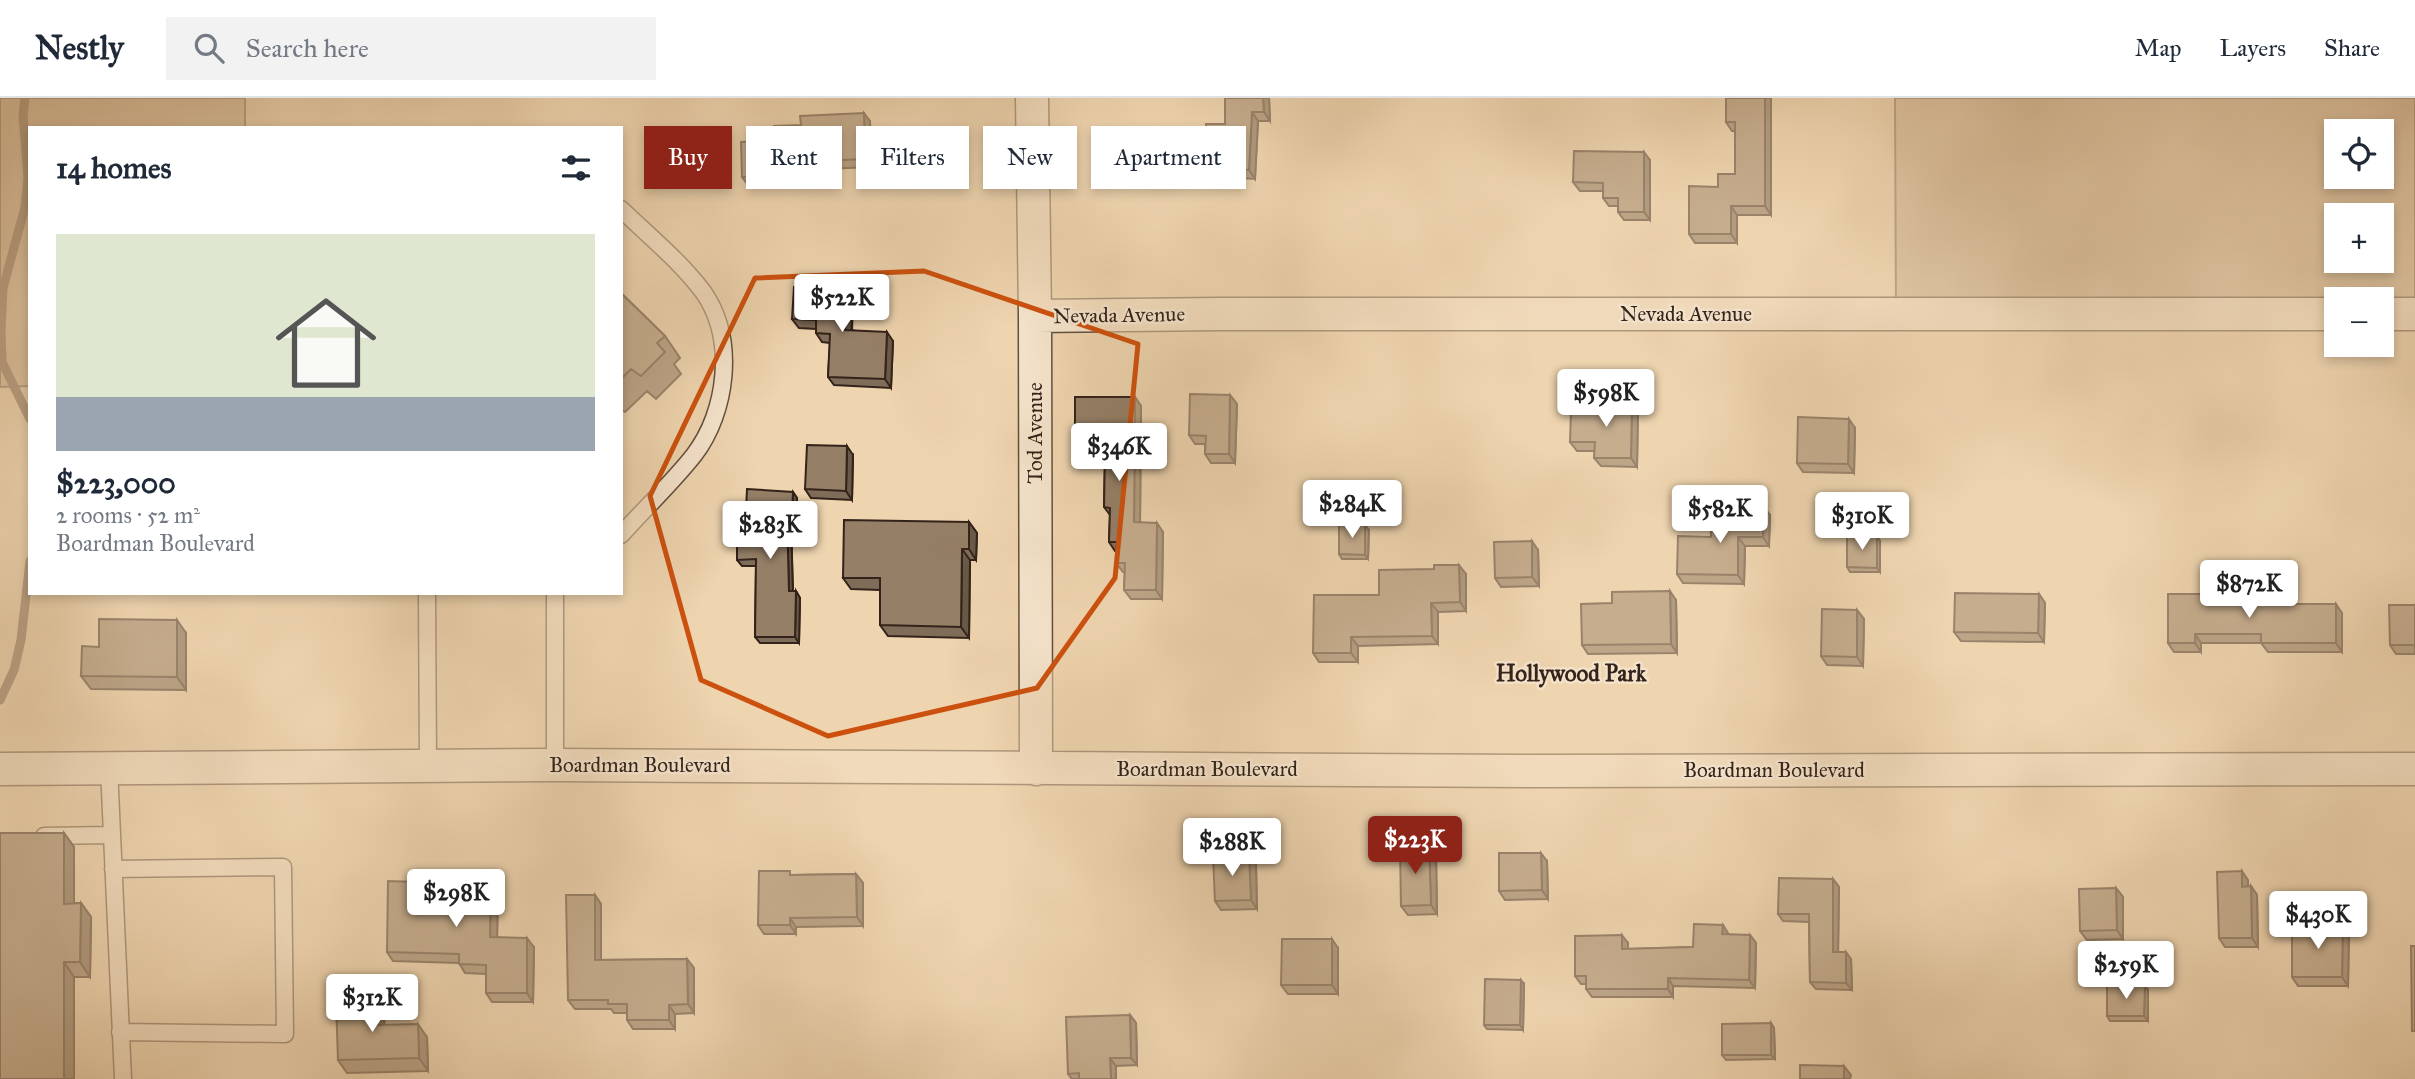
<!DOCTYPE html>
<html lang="en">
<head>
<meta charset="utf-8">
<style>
  :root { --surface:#fff; --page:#f2f2f3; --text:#1f2937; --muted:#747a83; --line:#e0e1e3; --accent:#8f2418 }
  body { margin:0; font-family:"IM FELL Great Primer",serif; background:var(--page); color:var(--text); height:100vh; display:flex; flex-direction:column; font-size:26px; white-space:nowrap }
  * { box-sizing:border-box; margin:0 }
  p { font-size:23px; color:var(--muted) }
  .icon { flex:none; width:38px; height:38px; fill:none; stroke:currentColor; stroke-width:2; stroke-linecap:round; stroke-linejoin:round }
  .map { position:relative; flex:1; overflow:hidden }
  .details { position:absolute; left:28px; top:28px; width:595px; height:469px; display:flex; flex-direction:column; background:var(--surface); border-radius:0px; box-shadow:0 4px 10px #0003 }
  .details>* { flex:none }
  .hud { position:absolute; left:644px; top:28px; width:665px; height:63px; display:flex; gap:14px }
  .buttons { position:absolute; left:2324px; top:21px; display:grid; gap:14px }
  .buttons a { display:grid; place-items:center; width:70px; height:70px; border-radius:0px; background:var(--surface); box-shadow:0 4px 10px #0003; font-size:35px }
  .price { position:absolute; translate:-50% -60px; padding:0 16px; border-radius:7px; background:#fff; color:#222; font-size:23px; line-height:46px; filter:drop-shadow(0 2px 4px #0008) }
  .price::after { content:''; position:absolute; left:50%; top:42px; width:21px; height:16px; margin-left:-10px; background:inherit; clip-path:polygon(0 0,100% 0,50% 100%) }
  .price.on { background:var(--accent); color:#fff }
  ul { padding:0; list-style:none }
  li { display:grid; align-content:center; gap:14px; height:371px; padding:0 28px }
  li span { display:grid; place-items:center; height:217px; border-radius:0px; color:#555 }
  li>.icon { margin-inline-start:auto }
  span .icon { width:126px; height:126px; fill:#fffc; stroke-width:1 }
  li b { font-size:30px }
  h2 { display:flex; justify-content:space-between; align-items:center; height:84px; padding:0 28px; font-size:30px }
  .pill { padding:0 24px; border-radius:0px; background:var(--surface); box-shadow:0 4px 10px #0003; font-size:24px; line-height:63px }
  .pill.on { background:var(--accent); color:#fff }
  header { display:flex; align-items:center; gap:42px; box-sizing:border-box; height:98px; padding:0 35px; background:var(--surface); border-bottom:2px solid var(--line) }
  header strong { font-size:33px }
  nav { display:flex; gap:38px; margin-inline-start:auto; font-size:24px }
  .search { width:490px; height:63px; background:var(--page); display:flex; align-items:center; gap:18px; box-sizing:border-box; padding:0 24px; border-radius:0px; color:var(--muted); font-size:26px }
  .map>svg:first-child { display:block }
</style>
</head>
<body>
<header>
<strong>Nestly</strong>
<div class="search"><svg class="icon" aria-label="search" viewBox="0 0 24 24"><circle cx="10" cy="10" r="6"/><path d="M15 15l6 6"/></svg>Search here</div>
<nav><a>Map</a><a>Layers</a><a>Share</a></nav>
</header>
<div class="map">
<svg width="2415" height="981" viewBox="0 0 2415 981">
  <rect width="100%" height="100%" fill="#eed4af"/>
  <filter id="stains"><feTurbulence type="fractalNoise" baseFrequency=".00286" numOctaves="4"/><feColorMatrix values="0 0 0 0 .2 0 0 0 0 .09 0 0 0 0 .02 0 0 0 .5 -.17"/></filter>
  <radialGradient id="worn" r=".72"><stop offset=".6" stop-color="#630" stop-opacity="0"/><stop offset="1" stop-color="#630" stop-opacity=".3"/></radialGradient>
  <path fill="#ceb696" stroke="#816c58" stroke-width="2" fill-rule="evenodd" d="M0 0H245V30H30V288L0 289Z
    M1895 0H2415V216L2382 201H2336L1896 216ZM2336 33H2382V79H2336ZM2336 117H2382V163H2336Z"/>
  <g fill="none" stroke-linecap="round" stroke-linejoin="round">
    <path stroke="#7e6955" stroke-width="9" d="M25 0 23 17 28 80 25 109 3 190 1 233 2 264 30 321
      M0 602 14 572 21 542 30 463"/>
    <g stroke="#624f3f" stroke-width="19">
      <path id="lane" d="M621 111C649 138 681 164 704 195 736 242 727 314 694 357 672 385 645 410 621 437
        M427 495 428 667
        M555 495V667
        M109 670 123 981
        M44 738 111 737
        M113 771 283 769 285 936 120 934"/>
    </g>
    <g stroke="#624f3f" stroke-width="35">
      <path id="street" d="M1032 0 1035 218 1036 671
        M2382 216H2415
        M1035 218 1220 216H2336
        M0 671 555 667 1534 673 2415 671"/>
    </g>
    <use href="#lane" stroke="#f4e3cb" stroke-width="16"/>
    <use href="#street" stroke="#f4e3cb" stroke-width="32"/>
  </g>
  <path fill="#806d59" stroke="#34231a" stroke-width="2" d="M1269 0 1270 23H1258L1255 81 1213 78 1207 69 1225 26Z
    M1771 0V117H1737V145H1695L1689 136 1718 89 1735 76V33H1732L1726 24Z
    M870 23 871 69 777 73V86L748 87 742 79 775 42Z
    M1650 62V122H1624L1618 114V108H1609L1603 100V93H1580L1573 84Z
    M847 191 853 200 852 232 893 243 891 290 834 287 828 279 830 245 822 244 816 235V231L799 230 792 221Z
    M621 195 665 238 680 260 674 266 681 276 656 301 647 293 625 314 621 311Z
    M1230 297 1237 306 1235 365H1211L1205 356V346H1195L1189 337Z
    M1135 299 1141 308 1140 424 1163 434 1162 501H1131L1124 492 1125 474H1123L1116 465 1117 453H1115L1109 444 1110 417 1104 409 1105 362 1081 361 1075 353Z
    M1632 301 1638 310 1637 369 1601 368 1594 360 1595 353H1577L1570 344 1606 315Z
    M1855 330 1854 375 1803 374 1797 365Z
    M853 357 852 402 811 400 805 391Z
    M793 394 797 400 796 425H791L793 493H796L800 500 799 545H760L755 539 756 468H742L737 462 745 433Z
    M1770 417 1769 448H1745L1744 486 1683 485 1677 476 1711 439 1734 425Z
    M969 424 977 435 976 462H970L969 540 888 538 880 527V492L851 491 843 480Z
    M1365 427 1369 432 1368 461H1342L1339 456Z
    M1877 438 1880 443V474H1850L1847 469Z
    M1538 452 1539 488 1501 489 1495 480Z
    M1466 476V513L1438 514V546L1358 548V564H1319L1313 555 1379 497Z
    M2039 496 2045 505 2044 544 1961 543 1954 534Z
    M2238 496 2244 506 2342 515V554H2268L2261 545H2201V554H2174L2168 545Z
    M1676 502 1677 555 1588 556 1582 547 1612 505Z
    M2415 507V556H2396L2390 547Z
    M1857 512 1864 521 1863 568 1827 567 1821 558Z
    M186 535V592L91 591 81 578Z
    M64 735 74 749V805H81L91 819 90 879H74V981H0Z
    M1436 756 1437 816 1408 817 1401 808Z
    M1249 758 1256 767 1257 811 1221 812 1215 803Z
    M1547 763 1548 801 1505 802 1499 793Z
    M856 776 863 785V828L796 829V836H764L758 827 793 777Z
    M1833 781 1839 789 1838 854 1851 861 1852 892 1816 891 1810 884 1809 824 1783 823 1778 816Z
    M2248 782V788H2251L2257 797 2258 849H2225L2219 840Z
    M498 789 497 839 534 849 533 904H492L486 895V876L465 875 459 865 393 863 387 854Z
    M2116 790 2123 799V841L2087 842 2080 833Z
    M595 797 601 806V862L687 861 694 870V915L675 916V931H633L627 922V915H614L611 911H575L568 902Z
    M2343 825 2349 834 2348 888H2298L2292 879 2306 835Z
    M1723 827 1728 837H1750L1756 845 1755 890 1673 888V899H1592L1586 891V886H1581L1575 878 1628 845V851L1693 849Z
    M1338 850V896H1288L1281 887Z
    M1524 886 1523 932 1487 931 1484 927Z
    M2148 892V923H2110L2107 918Z
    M384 915V927L427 939 428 973 347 975 338 962Z
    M1130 917 1136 925 1137 967 1116 968V981H1072L1068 976Z
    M1771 925 1774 930 1775 961 1726 962 1722 957Z"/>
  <path fill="#685948" stroke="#34231a" stroke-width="2" d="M1263 0H1269L1270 23 1264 14Z
    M1765 0H1771V117L1765 108Z
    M1252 14 1258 23 1255 81 1249 72Z
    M864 15 870 23 871 69 865 61Z
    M1644 54 1650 62V122L1644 114Z
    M771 65 777 73V86L772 78Z
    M1731 108 1737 117V145L1731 136Z
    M847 191 853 200 851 241 845 232Z
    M887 234 893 243 891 290 885 281Z
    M1230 297 1237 306 1235 365 1229 356Z
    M1135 299 1141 308 1140 433 1134 424Z
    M1632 301 1638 310 1637 369 1631 360Z
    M1849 321 1855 330 1854 375 1848 366Z
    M847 348 853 357 852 402 846 393Z
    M793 394 797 400 796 425 792 418Z
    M1763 408 1770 417 1769 448 1763 439Z
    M787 418 791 425 793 500 789 493Z
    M969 424 977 435 976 462 969 451Z
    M1157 425 1163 434 1162 501 1156 492Z
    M1365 427 1369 432 1368 461 1365 457Z
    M1877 438 1880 443V474L1877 470Z
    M1738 439 1745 448 1744 486 1738 477Z
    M1532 443 1538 452 1539 488 1532 479Z
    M962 451 970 462 969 540 961 529Z
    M1459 467 1466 476V513L1460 504Z
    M796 493 800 500 799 545 795 539Z
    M1670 493 1676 502 1677 555 1671 546Z
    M2039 496 2045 505 2044 544 2038 535Z
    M2238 496 2244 505V515L2238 506Z
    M1431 505 1438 514V546L1432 538Z
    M2336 506 2342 515V554L2336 545Z
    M1857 512 1864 521 1863 568 1857 559Z
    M177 522 186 535V592L177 579Z
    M2195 536 2201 545V554L2195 545Z
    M1351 539 1358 548V564L1351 555Z
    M64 735 74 749V820L64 806Z
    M1429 747 1436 756 1437 816 1431 807Z
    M1541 755 1547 763 1548 801 1542 792Z
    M1249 758 1256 767 1257 811 1251 802Z
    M2242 773 2248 782V797L2242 789Z
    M856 776 863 785V828L857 819Z
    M491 780 498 789 497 848 490 839Z
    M1833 781 1839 789 1838 861 1833 854Z
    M2251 788 2257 797 2258 849 2252 840Z
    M2116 790 2123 799V841L2117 832Z
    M595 797 601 806V871L595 862Z
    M81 805 91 819 90 879 80 864Z
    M790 820 796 829V836L790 827Z
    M2343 825 2349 834 2348 888 2342 879Z
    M1723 827 1728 835V845L1722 836Z
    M1622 837 1628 845V859L1622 851Z
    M1750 837 1756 845 1755 890 1749 882Z
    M527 840 534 849 533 904 527 895Z
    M1332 841 1338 850V896L1332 887Z
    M1846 854 1851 861 1852 892 1846 885Z
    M687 861 694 870V915L688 906Z
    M64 864 74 879V981H64Z
    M1668 880 1673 888V899L1668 891Z
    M1521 882 1524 886 1523 932 1520 927Z
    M2145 888 2148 892V923L2144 918Z
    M375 902 384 915 385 940 376 927Z
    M669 907 675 916V931L669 922Z
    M1130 917 1136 925 1137 967 1131 960Z
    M1771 925 1774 930 1775 961 1771 957Z
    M418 926 427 939 428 973 419 960Z
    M1110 960 1116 968V981H1111Z
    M1844 968 1851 977 1850 981H1844Z"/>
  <path fill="#957f67" stroke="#34231a" stroke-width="2" d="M1225 0H1263L1264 14H1252L1249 72 1207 69 1206 26H1225Z
    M1726 0H1765V108H1731V136H1689V88L1718 89V76H1735V24H1726Z
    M864 15 865 61 771 65 772 78 742 79 741 44 775 42 774 28 801 27 800 18Z
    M1574 53 1644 54V114H1618V100H1603V85L1573 84Z
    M794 189 847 191 845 232 887 234 885 281 828 279 830 236 816 235V222L792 221Z
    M621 195 665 238 657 245 665 254 641 278 631 271 621 281Z
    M1190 296 1230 297 1229 356H1205L1206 338 1189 337Z
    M1075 299H1135L1134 424 1157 425 1156 492H1124L1125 465H1116L1117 444H1109L1110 410 1104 409 1105 353H1075Z
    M1607 301H1632L1631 360H1594L1595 344H1570L1571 314 1606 315Z
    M1798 319 1849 321 1848 366 1797 365Z
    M807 347 847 348 846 393 805 391Z
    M747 391 793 394 792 418H787L789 493H796L795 539H755L756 461 737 462V433H745Z
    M1734 408H1763V439H1738V477L1677 476 1678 438 1711 439V425H1734Z
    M844 422 969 424V451H962L961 529 880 527V480H843Z
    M1339 427H1365V457L1339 456Z
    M1847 438H1877V470L1847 469Z
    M1532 443V479L1495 480 1494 444Z
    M1434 467H1459L1460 504 1431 505 1432 538 1351 539V555H1313L1314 497H1379V472L1434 471Z
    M1670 493 1671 546 1582 547 1581 506 1612 505V494Z
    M1955 495 2039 496 2038 535 1954 534Z
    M2168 496H2238V506H2336V545H2261V536H2195V545H2168Z
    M2389 507H2415V547H2390Z
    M1822 511 1857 512V559L1821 558Z
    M99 521 177 522V579L81 578 82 548 99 549Z
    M0 735H64V806L81 805 80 864H64V981H0Z
    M1429 747 1431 807 1401 808 1400 748Z
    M1499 755H1541L1542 792 1499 793Z
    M1249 758 1251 802 1215 803 1213 759Z
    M759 773H790V777L856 776 857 819 790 820V827H758Z
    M2242 773V789L2251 788 2252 840H2219L2217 774Z
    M449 779 491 780 490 839 527 840V895H486V867L459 866V856L387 854 388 783 449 785Z
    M1779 780 1833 781V854H1846V885L1810 884 1809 816H1778Z
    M2116 790 2117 832 2080 833 2079 791Z
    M566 797H595V862L687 861 688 906 669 907V922H627V906H608V902H568Z
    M2306 825H2343L2342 879H2292V835H2306Z
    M1694 826 1723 827 1722 836 1750 837 1749 882 1668 880V891H1586V878H1575V838L1622 837V851L1693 849Z
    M1282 841H1332V887H1281Z
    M2411 848H2415V933H2412Z
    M1485 881 1521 882 1520 927H1484Z
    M2107 888H2145L2144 918H2107Z
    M375 902 376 927 418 926 419 960 338 962 336 903Z
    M1130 917 1131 960H1110L1111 981H1079V975L1068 976 1066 919Z
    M1771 925V957H1722V926Z
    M1800 967 1844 968V981H1800Z"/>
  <path d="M0 0H2415V981H0ZM924 173 1138 246 1115 480 1037 590 828 638 701 582 650 398 755 180Z" fill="#eed4af" fill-opacity=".55" fill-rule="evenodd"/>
  <path fill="none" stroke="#cd510e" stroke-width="5" stroke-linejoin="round" d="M924 173 1138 246 1115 480 1037 590 828 638 701 582 650 398 755 180Z"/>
  <g text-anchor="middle" stroke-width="5" stroke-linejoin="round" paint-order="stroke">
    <g font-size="21" fill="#34231a" stroke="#f4e3cb">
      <text x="1686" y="223">Nevada Avenue</text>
      <text transform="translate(1119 217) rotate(-1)" y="7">Nevada Avenue</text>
      <text transform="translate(1035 335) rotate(-90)" y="7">Tod Avenue</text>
      <text x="640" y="674">Boardman Boulevard</text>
      <text x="1207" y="678">Boardman Boulevard</text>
      <text x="1774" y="679">Boardman Boulevard</text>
    </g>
    <g font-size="23" font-weight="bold" fill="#34231a" stroke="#f4e3cb">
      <text x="1571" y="583">Hollywood Park</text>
    </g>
  </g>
  <rect width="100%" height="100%" filter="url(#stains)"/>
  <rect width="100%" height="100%" fill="url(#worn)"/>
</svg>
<div class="buttons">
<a><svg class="icon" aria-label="locate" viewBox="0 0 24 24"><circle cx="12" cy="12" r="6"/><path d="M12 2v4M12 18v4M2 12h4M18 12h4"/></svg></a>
<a>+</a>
<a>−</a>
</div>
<b class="price" style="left:842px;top:236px">$522K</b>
<b class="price" style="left:1606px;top:331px">$598K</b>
<b class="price" style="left:1119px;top:385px">$346K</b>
<b class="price" style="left:1352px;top:442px">$284K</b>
<b class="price" style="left:1720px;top:447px">$582K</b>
<b class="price" style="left:1862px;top:454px">$310K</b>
<b class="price" style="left:770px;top:463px">$283K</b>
<b class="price" style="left:2249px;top:522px">$872K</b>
<b class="price on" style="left:1415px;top:778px">$223K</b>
<b class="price" style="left:1232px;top:780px">$288K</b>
<b class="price" style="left:456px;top:831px">$298K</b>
<b class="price" style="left:2318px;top:853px">$430K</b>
<b class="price" style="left:2126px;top:903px">$259K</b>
<b class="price" style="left:372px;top:936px">$312K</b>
<div class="hud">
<a class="pill on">Buy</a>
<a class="pill">Rent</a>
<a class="pill">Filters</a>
<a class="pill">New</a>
<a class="pill">Apartment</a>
</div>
<section class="details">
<h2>14 homes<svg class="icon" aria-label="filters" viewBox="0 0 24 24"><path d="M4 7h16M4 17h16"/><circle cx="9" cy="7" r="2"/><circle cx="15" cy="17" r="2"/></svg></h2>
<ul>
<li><span style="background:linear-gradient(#dfe7d0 75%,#9aa5b1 0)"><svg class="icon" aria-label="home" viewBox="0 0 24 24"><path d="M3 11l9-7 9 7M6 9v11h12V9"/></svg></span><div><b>$223,000</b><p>2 rooms · 52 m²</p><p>Boardman Boulevard</p></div></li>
</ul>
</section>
</div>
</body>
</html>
